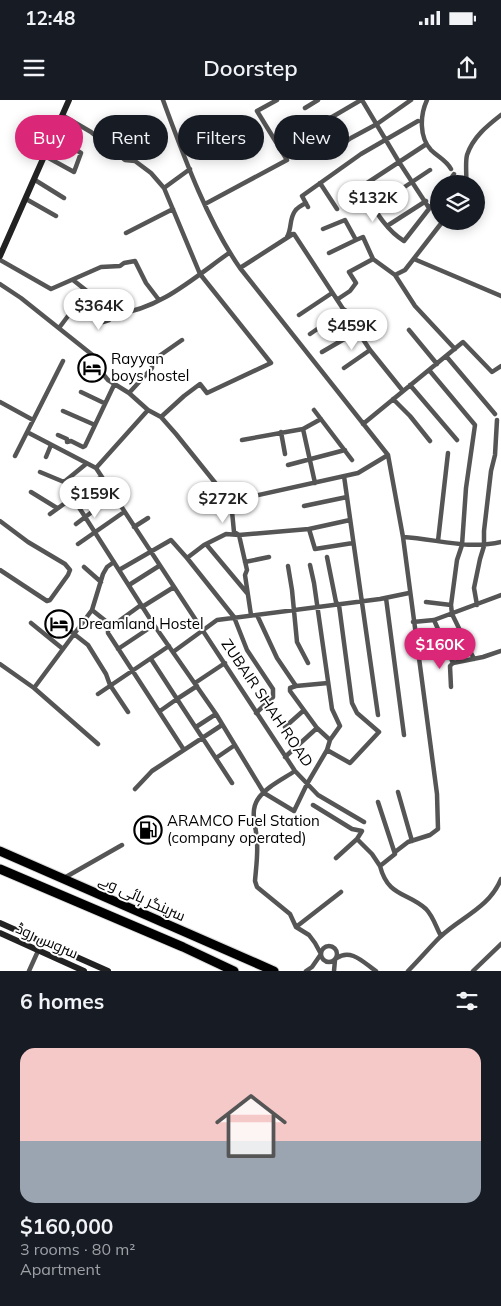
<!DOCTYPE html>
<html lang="en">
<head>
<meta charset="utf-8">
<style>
  :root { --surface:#171b24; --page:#242831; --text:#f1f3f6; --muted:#9ea1a6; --accent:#db2777 }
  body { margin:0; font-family:Mulish,Cairo,sans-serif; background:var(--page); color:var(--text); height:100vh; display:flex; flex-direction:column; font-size:19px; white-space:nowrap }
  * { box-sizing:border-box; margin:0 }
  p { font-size:16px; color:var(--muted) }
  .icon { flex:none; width:28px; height:28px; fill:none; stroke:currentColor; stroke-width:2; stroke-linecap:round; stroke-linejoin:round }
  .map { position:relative; height:871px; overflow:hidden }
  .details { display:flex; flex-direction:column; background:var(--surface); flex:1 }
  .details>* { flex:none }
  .top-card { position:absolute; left:15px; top:15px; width:471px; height:45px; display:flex; gap:10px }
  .buttons { position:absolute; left:430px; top:75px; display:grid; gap:10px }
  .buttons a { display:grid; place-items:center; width:55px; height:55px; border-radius:50%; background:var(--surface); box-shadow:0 2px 12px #0003; font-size:25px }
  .price { position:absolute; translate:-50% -42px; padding:0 11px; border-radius:18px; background:#fff; color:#222; font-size:16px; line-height:32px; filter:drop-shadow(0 1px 2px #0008) }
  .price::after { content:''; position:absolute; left:50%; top:30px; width:15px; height:11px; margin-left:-8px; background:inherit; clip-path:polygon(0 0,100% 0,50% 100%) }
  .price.on { background:var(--accent); color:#fff }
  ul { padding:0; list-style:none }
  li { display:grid; align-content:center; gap:10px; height:265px; padding:0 20px }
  li span { display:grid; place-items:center; height:155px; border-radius:15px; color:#555 }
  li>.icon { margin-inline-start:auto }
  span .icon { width:90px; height:90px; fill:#fffc; stroke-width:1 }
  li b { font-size:21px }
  h2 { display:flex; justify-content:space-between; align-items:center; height:60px; padding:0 20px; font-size:21px }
  .pill { padding:0 18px; border-radius:22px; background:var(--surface); box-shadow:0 2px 12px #0003; font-size:18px; line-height:45px }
  .pill.on { background:var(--accent); color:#fff }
  .status { display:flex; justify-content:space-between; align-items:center; height:35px; padding:0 25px; background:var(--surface); direction:ltr }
  .status svg { height:14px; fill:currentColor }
  header { display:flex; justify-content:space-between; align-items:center; height:65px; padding:0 20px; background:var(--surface); font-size:22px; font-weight:600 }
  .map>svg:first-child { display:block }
</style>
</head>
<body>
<div class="status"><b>12:48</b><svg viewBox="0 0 49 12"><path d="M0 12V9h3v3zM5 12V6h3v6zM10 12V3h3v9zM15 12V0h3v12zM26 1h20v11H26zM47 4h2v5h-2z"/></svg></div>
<header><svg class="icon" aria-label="menu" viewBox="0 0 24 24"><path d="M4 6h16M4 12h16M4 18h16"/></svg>Doorstep<svg class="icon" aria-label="share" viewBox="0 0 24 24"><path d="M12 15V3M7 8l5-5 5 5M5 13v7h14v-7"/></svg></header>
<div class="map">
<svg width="501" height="871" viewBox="0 0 501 871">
  <rect width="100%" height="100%" fill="#fff"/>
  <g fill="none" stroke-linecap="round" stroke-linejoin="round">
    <g stroke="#dbdbdb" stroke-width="11">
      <path id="highway" d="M0 751 274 871
        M0 769 183 847 234 871"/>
    </g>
    <path stroke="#555" stroke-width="4.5" d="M163 0C183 54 207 121 240 168L388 355 403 437 437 694 438 729 430 735 408 742 395 752
      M362 0 399 62 429 108
      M427 0C420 15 419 37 431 50 438 57 446 60 451 69
      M305 8 318 0
      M62 15 91 32 125 60 135 61 151 73 164 88 200 174 271 263 207 293 200 284 184 296 161 317
      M315 27 361 0
      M425 45 361 87C373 106 384 129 404 141L439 96
      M331 52 351 38 377 24 411 0
      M45 56 74 72 81 53 54 36
      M35 80 64 98
      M320 83 337 109
      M447 84 454 74
      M466 84C467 75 465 63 467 55 473 37 487 26 501 15
      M164 88 190 69
      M26 99 56 116
      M205 104 287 60 257 11 277 0
      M308 107 302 96 361 54 418 21
      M373 108 430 70
      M443 121 405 170 395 175 415 206 455 249
      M387 126 426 101
      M323 129 345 120 356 140 363 137 373 159 395 175
      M126 133 173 109
      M287 137C292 129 289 119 295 111 297 108 302 105 306 103
      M329 153 356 140
      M414 159 501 196
      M0 160 51 189 101 167 120 166 124 163 135 161 146 183 159 200
      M240 168 293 134H294L370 250 403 291
      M73 180 116 214C159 210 195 177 229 153
      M0 184 21 198 95 257 99 262 103 274 108 280 129 293 148 310 161 317 176 334 229 400 231 401 358 373 388 355
      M338 199 350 191 356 183 349 172 373 159
      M299 215 332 193
      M59 228 74 208 77 206 103 222 109 220 116 214
      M409 230 437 264
      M310 234 345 210
      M322 252 358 231
      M446 256 495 314
      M344 268 370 250
      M429 270 475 325 466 388 462 445 457 460 451 505 452 514 474 559
      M410 285 457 340
      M81 292 104 303
      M129 293 152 268V261L182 240
      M393 299 410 316 430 341
      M0 302 33 320
      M314 310 352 360
      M63 311 95 325
      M363 324 463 242 492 272 501 266
      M303 329 315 383
      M27 332 96 368 295 671 318 695 364 722
      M281 332 285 354
      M58 335 67 339V342L71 341 83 347 85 346 114 285
      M242 340 303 329 321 319
      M15 356 63 261
      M46 357 51 345
      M288 365 345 350
      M96 368 148 310
      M40 372 64 382 86 364
      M344 376 378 615
      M31 392 57 408
      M73 398 154 525 216 614 264 693 294 711 307 684 327 650 330 640 340 626 332 609 314 483 310 465
      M231 401 234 432 239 435 247 470 245 475 251 515
      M304 406 347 397
      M50 414 101 377
      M0 421 28 442 65 464 70 470 68 475 50 500 47 501 0 470
      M76 424 113 396
      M134 427 148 418
      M309 429 315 449 353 443
      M403 437C437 439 468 450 501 442
      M438 441 448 353
      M78 444 124 412
      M206 444 247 493
      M327 457 336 502 339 505 352 603 357 613 379 632 350 663 327 650
      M187 458 234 517 247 550 273 589V597L256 613
      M245 462 269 457
      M288 466 292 490 297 542 308 563
      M84 467 101 482
      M119 470 171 440 187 458 204 445 226 434 239 435 309 429 350 420
      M129 485 159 466
      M386 498 404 635
      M426 502 451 505
      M477 505 474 488 480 459 484 446V431L491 371 495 355 497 320
      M142 507 174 487
      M92 510 112 526 108 530V533L184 650
      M257 515 277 558 296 586 290 588V591L317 628 330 640
      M434 520 453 563 450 566 451 587
      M413 522 434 520 501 495
      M31 523 63 549
      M60 523 88 545 106 574 110 585 128 612
      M112 526 141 505
      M118 549 154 525
      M173 552 217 520 380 499 409 493
      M151 559 177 599 197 586
      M453 563 483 557 501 551
      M0 564 34 588 98 644
      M195 583 225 563
      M296 586 328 583
      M34 588 92 510 103 474 107 467 114 462
      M98 594 169 546
      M160 611 177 599 232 683
      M196 627 216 614
      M285 627 303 611
      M285 657 317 628
      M216 658 235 645
      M295 671C283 679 266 687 258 699 249 712 257 728 257 742 258 755 256 768 255 781L257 787 290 814 296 827 309 835 315 843 321 854 312 867 306 871
      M135 689 152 671 222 625
      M398 692 412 741
      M378 702 395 754 380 766C388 797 407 792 426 809 433 816 436 827 441 836
      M313 705 352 729 362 731 357 739 336 758
      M357 739 372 754 380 766
      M64 778 122 745
      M296 827 341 792
      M321 854a8 8 0 1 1 16 0a8 8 0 1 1-16 0Z
      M337 858C351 848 364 863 376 871
      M29 871 38 851
      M334 871 335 860
      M408 871C419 860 429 848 440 837 461 817 489 808 501 779
      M473 871 501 844"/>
    <path stroke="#222" stroke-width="6" d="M50 18 60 22
      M0 156 69 0
      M0 823 108 871
      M0 833 84 871"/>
    <use href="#highway" stroke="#000" stroke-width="9"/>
  </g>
  <defs>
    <g id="hotel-ring" transform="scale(1.4375)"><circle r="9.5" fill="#fff" stroke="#000" stroke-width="1.5"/><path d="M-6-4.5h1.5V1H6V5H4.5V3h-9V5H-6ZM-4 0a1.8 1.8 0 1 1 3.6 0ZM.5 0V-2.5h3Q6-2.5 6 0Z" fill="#000"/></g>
    <g id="fuel-ring" transform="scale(1.4375)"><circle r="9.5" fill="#fff" stroke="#000" stroke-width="1.5"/><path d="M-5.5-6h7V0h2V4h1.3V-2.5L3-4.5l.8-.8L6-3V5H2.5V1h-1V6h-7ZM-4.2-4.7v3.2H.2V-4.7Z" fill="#000"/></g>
  </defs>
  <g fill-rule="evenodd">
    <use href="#hotel-ring" x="92" y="268"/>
    <use href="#hotel-ring" x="59" y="524"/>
    <use href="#fuel-ring" x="148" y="730"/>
  </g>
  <g text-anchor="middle" stroke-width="4" stroke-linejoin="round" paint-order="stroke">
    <g font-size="15" fill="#000" stroke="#fff" text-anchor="start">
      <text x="111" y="264">Rayyan<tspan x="111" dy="17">boys hostel</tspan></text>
      <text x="78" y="529">Dreamland Hostel</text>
      <text x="167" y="726">ARAMCO Fuel Station<tspan x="167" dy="17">(company operated)</tspan></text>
    </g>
    <g font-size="15" fill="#000" stroke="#fff">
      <text transform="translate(267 603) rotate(56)" y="5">ZUBAIR SHAH ROAD</text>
      <text transform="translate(142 798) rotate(24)" y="5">سرینگر ہائی وے</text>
      <text transform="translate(47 841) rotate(24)" y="5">سروس روڈ</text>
    </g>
  </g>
</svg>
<div class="buttons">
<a><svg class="icon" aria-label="layers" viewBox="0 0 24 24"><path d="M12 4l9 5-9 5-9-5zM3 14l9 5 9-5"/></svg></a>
</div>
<b class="price" style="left:373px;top:123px">$132K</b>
<b class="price" style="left:99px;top:231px">$364K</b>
<b class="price" style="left:352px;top:251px">$459K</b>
<b class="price" style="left:95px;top:419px">$159K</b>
<b class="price" style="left:223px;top:424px">$272K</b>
<b class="price on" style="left:440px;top:570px">$160K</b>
<div class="top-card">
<a class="pill on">Buy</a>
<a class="pill">Rent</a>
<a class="pill">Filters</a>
<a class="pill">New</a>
</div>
</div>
<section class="details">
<h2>6 homes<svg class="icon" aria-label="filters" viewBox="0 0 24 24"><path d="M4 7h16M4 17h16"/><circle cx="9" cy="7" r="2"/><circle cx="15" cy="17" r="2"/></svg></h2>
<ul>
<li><span style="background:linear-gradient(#f6c9c9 60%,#9aa5b1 0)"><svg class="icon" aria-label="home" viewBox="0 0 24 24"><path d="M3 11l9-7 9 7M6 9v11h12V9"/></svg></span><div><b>$160,000</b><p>3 rooms · 80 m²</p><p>Apartment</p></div></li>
</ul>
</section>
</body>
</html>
